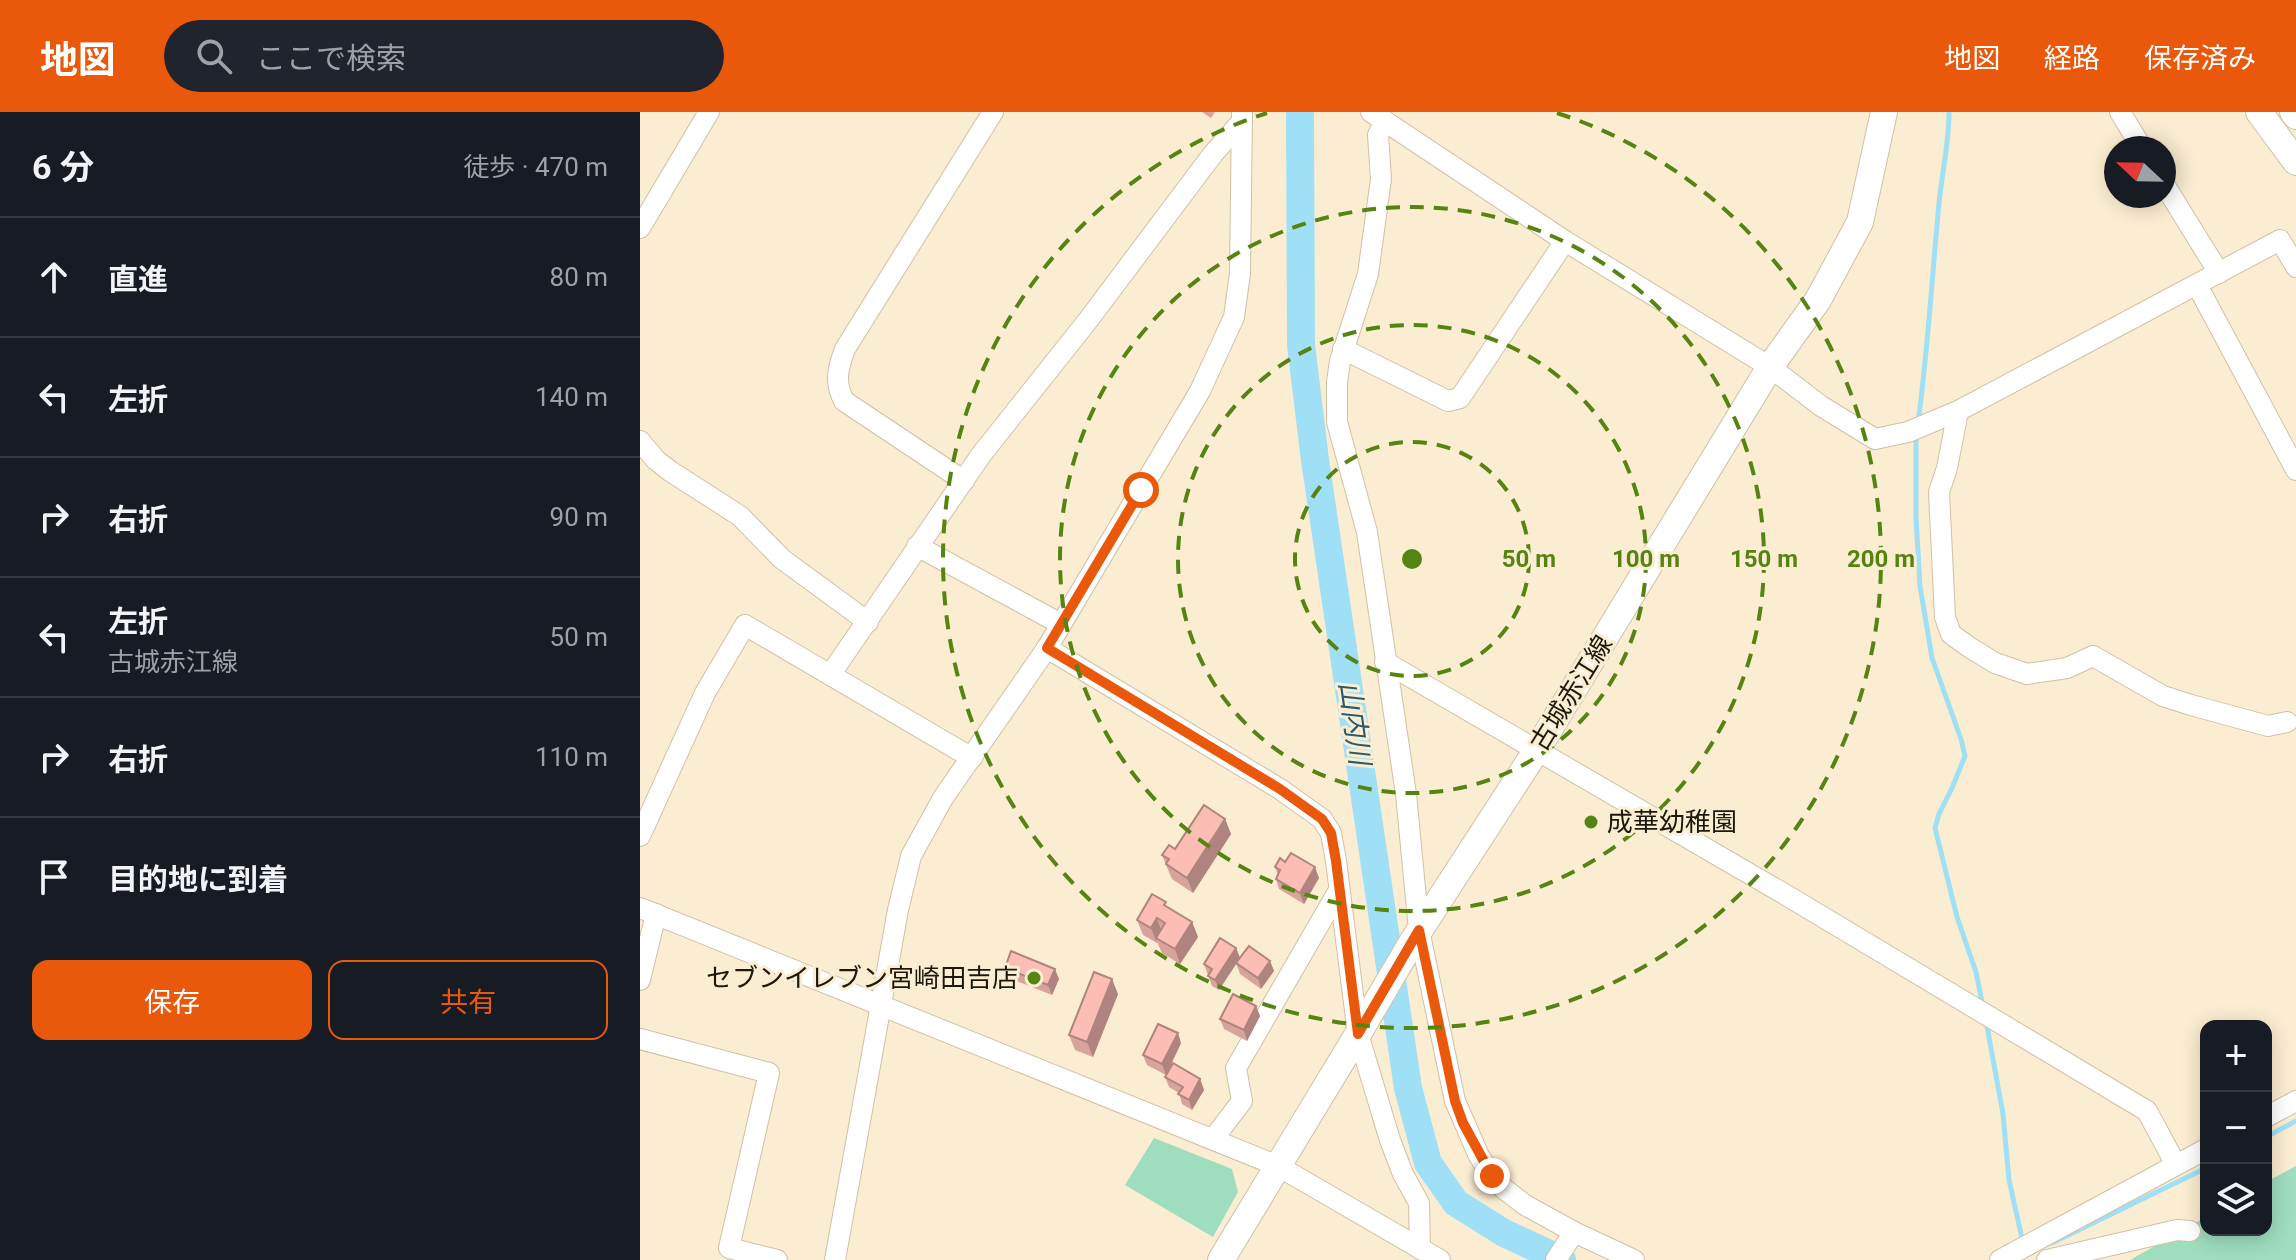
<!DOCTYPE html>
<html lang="ja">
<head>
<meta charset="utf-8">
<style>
  body { margin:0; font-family:Roboto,"Noto Sans JP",sans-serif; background:#20242c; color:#f1f3f6 }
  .controls { position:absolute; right:24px; bottom:24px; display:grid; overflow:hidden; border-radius:16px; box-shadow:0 4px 20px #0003 }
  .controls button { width:72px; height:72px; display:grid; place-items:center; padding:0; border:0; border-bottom:2px solid #363941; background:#171b24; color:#f1f3f6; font:40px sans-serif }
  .compass { position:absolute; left:1464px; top:24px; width:72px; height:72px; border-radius:50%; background:#171b24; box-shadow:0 4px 20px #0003; rotate:292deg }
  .stop { position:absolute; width:24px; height:24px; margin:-18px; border:6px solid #ea580c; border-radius:50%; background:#fff }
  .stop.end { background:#ea580c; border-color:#fff; box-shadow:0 2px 8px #0008 }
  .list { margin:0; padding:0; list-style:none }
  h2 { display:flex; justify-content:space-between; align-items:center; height:104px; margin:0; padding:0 32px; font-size:34px }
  h2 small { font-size:26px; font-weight:400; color:#9ea1a6 }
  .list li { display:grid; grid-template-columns:52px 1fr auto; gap:24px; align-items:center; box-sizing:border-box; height:120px; padding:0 32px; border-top:2px solid #363941 }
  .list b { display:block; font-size:30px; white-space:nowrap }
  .list p { margin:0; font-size:26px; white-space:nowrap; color:#9ea1a6 }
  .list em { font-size:26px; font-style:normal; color:#9ea1a6 }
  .actions { display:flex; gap:16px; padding:24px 32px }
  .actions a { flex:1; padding:18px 0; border:2px solid #ea580c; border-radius:16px; text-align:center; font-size:28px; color:#ea580c }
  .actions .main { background:#ea580c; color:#fff }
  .icon { flex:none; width:44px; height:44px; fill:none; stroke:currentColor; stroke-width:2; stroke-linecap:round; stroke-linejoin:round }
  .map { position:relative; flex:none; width:1656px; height:1148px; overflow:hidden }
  header { display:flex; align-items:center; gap:48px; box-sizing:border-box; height:112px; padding:0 40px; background:#ea580c; color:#fff }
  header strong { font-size:38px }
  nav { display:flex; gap:44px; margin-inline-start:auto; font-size:28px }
  .search { width:560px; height:72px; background:#20242c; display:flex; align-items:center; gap:20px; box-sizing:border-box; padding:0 28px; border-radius:44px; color:#9ea1a6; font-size:30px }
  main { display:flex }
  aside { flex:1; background:#171b24 }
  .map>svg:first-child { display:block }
</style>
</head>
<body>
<header>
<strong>地図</strong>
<div class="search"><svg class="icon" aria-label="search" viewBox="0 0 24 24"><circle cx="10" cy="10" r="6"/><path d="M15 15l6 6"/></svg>ここで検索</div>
<nav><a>地図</a><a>経路</a><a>保存済み</a></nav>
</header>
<main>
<aside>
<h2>6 分<small>徒歩 · 470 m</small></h2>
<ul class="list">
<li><svg class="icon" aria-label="ahead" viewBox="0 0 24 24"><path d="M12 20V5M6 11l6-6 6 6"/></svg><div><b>直進</b></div><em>80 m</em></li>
<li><svg class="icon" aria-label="left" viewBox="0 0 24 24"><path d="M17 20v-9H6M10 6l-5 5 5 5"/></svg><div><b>左折</b></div><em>140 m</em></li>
<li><svg class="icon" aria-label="right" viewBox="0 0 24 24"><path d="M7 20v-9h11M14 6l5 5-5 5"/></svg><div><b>右折</b></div><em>90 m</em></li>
<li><svg class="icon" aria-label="left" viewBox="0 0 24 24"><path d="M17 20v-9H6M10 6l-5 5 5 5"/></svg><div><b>左折</b><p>古城赤江線</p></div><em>50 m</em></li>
<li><svg class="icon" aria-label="right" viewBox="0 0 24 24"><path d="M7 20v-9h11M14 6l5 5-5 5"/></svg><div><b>右折</b></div><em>110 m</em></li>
<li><svg class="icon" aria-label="arrive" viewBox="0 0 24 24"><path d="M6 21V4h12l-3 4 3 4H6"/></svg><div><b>目的地に到着</b></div></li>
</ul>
<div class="actions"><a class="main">保存</a><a>共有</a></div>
</aside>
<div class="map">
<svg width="1656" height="1148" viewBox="0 0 1656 1148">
  <rect width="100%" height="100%" fill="#fbedd1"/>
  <g fill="#9fddbf">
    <path d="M514,1026L592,1057L598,1080L573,1125L485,1073Z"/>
    <path d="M1656,1054V1148H1490L1566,1105V1118H1626V1070Z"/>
  </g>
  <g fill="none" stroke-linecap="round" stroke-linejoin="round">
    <g stroke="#9fe0f7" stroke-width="5">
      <path d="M1278,311C1288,238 1292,164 1299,91C1302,61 1309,31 1309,0"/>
      <path d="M1276,325V406L1280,474L1292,546L1321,627L1325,644L1312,676L1299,702L1295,716L1317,805L1336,860L1343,895"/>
      <path d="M1346,909L1363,1002L1369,1068L1383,1131"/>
      <path d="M1626,1025L1656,1009"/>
      <path d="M1412,1131L1566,1056"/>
    </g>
    <path stroke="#9fe0f7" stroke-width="28" d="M660,0L661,233L675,348L768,976L788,1051L816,1091L864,1121L922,1148"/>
    <g stroke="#cfc1a6" stroke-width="22">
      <g id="minor">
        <path d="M731,0L925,129L1130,255L1181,294L1235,327L1268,320L1318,299L1640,128L1656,155"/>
        <path d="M1480,0L1502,36"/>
        <path d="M745,9L738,23L741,67L728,162L700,249L697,270V310L727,420L766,682L779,818L815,989L839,1044L852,1064L863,1076L885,1093L934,1120L994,1148"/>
        <path d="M1524,72L1579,161"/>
        <path d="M0,116L69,0"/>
        <path d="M1557,173L1656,358"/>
        <path d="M703,237L808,289L820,286L925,129"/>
        <path d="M1318,299L1307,356L1299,380L1305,505L1311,522L1329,535L1355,551L1387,562L1427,556L1453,544L1523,584L1551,593L1628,614L1647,610"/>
        <path d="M0,329L16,348L30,359L100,404L142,447L228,510"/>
        <path d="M324,369L204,289C194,270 198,256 205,237L353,0"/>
        <path d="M277,434L421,512"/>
        <path d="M407,536L640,677L682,707L691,721L696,749L718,922L750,1028L763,1062L779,1091L780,1137"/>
        <path d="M745,550L1146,783L1507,999L1536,1053"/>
        <path d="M190,563L341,343L449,207L573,42L602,9"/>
        <path d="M0,724L65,581L105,513L332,646"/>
        <path d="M0,796L638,1054L800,1148"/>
        <path d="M0,868L16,802"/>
        <path d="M0,927L129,961L89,1136L137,1148"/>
        <path d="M1626,1005L1656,989"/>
        <path d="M573,1027L602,989L596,956L699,778"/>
        <path d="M195,1148L258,798L271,744L303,686L407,536L560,279L594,205L600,161L602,0"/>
        <path d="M916,1148L934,1120"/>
        <path d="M1360,1148L1566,1037"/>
        <path d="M1407,1148L1537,1118L1550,1119"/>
      </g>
    </g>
    <g stroke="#cfc1a6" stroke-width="28">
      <g id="major">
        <path d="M1619,0L1656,50"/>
        <path d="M1653,0L1656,4"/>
        <path d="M581,1148L718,922L772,830L896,639L1130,255L1178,188L1220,110L1244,0"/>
      </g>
    </g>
    <use href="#minor" stroke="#fff" stroke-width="20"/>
    <use href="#major" stroke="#fff" stroke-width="26"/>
  </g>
  <g fill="#d8a39b">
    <path d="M562,0H575L571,6Z"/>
    <path d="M585,707L591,722L553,781L532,767L522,743L535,737Z"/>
    <path d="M635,755L679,766L664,792L639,777L636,767L638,763Z"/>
    <path d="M527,795L552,810L558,825L540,852L522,841L517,830V831L503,823L497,808Z"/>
    <path d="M596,836L600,846L579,878L572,874L564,852Z"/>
    <path d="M630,849L634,859L621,877L600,862L596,851Z"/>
    <path d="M365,856L419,867L412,883L369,866Z"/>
    <path d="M478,882L453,945L435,938L429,923Z"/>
    <path d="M616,894L620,904L607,929L584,917L580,907Z"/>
    <path d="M541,931L526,963L507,953L503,943Z"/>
    <path d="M525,965L560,967L564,978L552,998L542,992L539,981L529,975Z"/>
  </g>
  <g fill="#b0847e">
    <path d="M585,707L591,722L553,781L547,766Z"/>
    <path d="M675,755L679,766L664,792L660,781Z"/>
    <path d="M517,806L522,821L516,826L517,831L511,816Z"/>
    <path d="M552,810L558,825L540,852L535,837Z"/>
    <path d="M596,836L600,846L579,878L575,868Z"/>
    <path d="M630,849L634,859L621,877L618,866Z"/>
    <path d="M415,857L419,867L412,883L408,873Z"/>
    <path d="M472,867L478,882L453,945L447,930Z"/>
    <path d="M616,894L620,904L607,929L604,918Z"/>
    <path d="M538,921L541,931L526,963L522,952Z"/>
    <path d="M560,967L564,978L552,998L549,988Z"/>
  </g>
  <g fill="#fbbdb4" stroke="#b0847e" stroke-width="2">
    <path d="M564,693L585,707L547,766L526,752L529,747L522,743L529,733L535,737Z"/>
    <path d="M651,741L675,755L660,781L636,767L640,758L635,755L640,746L645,750Z"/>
    <path d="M512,782L526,790L524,793L552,810L535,837L516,826L525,811L517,806L511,816L497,808Z"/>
    <path d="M580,826L596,836L575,868L568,864L572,857L564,852Z"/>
    <path d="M609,834L630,849L618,866L596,851Z"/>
    <path d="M371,839L415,857L408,873L365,856Z"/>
    <path d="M454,860L472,867L447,930L429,923Z"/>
    <path d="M593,882L616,894L604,918L580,907Z"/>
    <path d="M518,912L538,921L522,952L503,943Z"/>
    <path d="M533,951L560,967L549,988L538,982L543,975L525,965Z"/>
  </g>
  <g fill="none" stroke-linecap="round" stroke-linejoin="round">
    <path stroke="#ea580c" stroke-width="10" d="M501,378L407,536L640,677L682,707L691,721L696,749L718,922L779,818L815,989L823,1011L852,1064"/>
  </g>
  <g fill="none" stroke="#568412" stroke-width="4" stroke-dasharray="14 10">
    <circle cx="772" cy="447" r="117"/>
    <circle cx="772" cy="447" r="234"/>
    <circle cx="772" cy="447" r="352"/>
    <path d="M917 1A469 469 0 1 1 627 1"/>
  </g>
  <g fill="#568412" stroke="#fbedd1" stroke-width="3">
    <circle cx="951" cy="710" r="8"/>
    <circle cx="394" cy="866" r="8"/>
  </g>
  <g text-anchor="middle" stroke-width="6" stroke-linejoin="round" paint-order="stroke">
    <g font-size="26" fill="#1d180e" stroke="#fbedd1">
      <text transform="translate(931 581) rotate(-58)" y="9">古城赤江線</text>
    </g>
    <g font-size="26" fill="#1d180e" stroke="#fbedd1" text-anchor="start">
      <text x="967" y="719">成華幼稚園</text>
      <text x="378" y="875" text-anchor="end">セブンイレブン宮崎田吉店</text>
    </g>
    <g font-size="28" font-style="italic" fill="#285b6b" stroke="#fbedd1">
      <text transform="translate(715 611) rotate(82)" y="10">山内川</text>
    </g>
  </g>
  <circle cx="772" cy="447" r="12" fill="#568412" stroke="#fbedd1" stroke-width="4"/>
  <g font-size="24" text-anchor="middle" font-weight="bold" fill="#568412" stroke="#fbedd1" stroke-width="6" stroke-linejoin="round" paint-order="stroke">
    <text x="889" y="455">50 m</text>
    <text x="1006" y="455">100 m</text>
    <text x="1124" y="455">150 m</text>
    <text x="1241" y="455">200 m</text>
  </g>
</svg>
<div class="controls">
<button>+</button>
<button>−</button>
<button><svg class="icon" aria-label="layers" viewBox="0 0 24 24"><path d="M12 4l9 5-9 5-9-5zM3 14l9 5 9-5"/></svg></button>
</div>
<svg class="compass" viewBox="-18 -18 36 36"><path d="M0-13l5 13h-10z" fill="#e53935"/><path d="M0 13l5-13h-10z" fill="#9ea1a6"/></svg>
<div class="stop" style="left:501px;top:378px"></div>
<div class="stop end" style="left:852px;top:1064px"></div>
</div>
</main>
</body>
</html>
